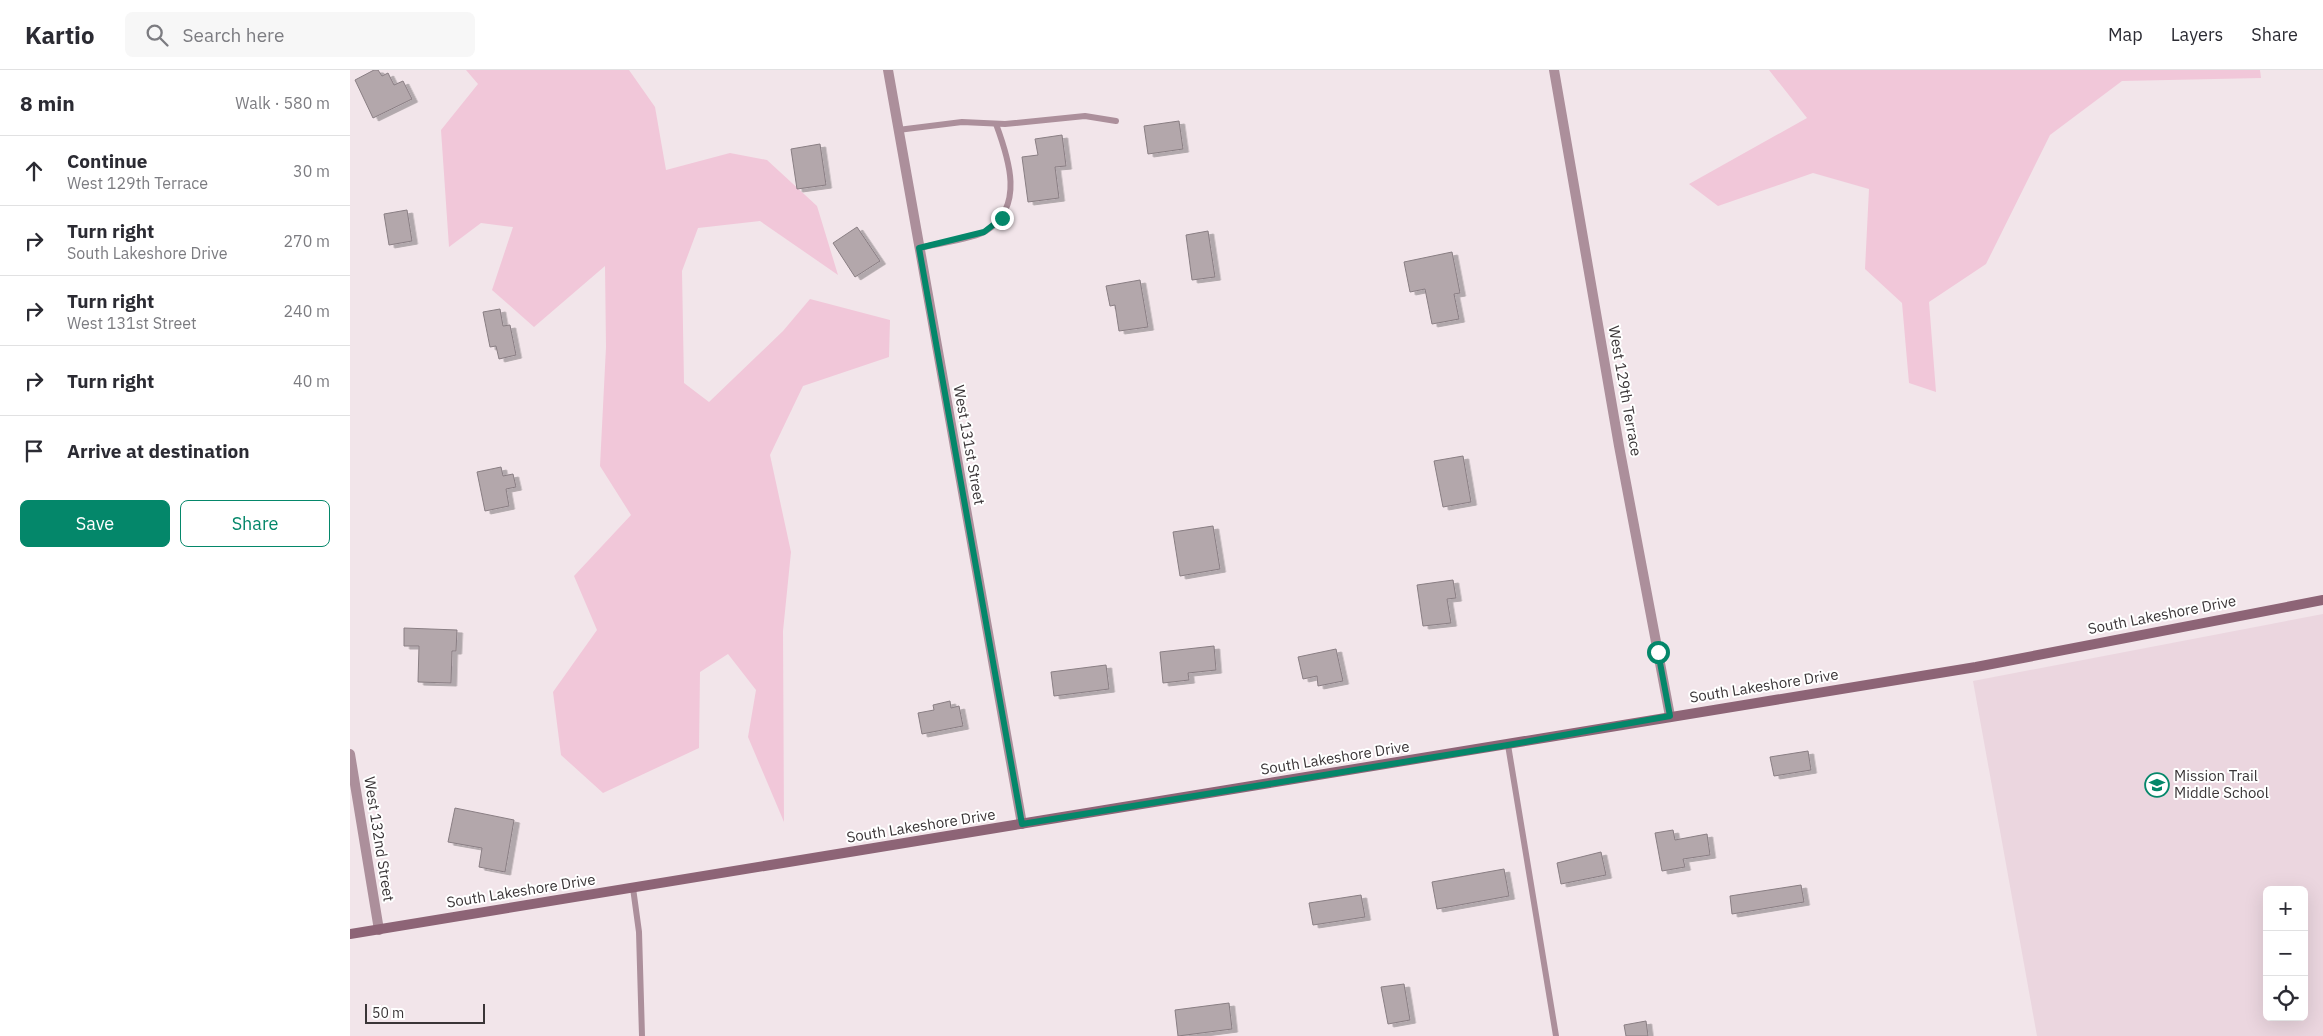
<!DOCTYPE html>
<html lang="en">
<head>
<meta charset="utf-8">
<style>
  body { margin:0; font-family:"IBM Plex Sans",sans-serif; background:#f7f7f7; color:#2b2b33 }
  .controls { position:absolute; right:15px; bottom:15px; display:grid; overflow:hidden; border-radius:8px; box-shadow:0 5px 20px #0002 }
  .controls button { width:45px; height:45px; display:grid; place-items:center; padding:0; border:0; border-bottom:1px solid #e1e1e2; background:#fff; color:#2b2b33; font:25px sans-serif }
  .scale { position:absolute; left:15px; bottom:12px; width:120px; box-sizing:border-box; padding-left:5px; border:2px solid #3a3537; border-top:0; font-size:14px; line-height:18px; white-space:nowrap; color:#3a3537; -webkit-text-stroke:4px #fff; paint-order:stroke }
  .stop { position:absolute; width:15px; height:15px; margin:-11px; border:4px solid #04876a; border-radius:50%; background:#fff }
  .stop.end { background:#04876a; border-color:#fff; box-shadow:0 1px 5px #0008 }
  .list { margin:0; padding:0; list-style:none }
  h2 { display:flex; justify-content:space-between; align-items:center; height:65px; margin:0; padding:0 20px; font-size:21px }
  h2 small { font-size:16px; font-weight:400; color:#7c7c81 }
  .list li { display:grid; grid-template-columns:32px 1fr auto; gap:15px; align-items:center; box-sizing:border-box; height:70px; padding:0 20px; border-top:1px solid #e1e1e2 }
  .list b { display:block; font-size:19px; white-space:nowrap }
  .list p { margin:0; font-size:16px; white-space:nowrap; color:#7c7c81 }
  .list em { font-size:16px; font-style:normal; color:#7c7c81 }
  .actions { display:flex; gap:10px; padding:15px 20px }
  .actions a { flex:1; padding:11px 0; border:1px solid #04876a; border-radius:8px; text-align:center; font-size:18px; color:#04876a }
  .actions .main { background:#04876a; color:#fff }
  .icon { flex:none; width:28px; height:28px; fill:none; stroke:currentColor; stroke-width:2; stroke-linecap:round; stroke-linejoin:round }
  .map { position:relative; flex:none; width:1973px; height:966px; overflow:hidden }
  header { display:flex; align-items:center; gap:30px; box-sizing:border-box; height:70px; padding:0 25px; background:#fff; border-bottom:1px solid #e1e1e2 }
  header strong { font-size:24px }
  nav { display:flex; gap:28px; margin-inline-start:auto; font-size:18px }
  .search { width:350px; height:45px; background:#f7f7f7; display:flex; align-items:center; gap:12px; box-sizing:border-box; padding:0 18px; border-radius:8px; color:#7c7c81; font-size:19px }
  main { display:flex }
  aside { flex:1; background:#fff }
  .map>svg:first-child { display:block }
</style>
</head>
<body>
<header>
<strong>Kartio</strong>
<div class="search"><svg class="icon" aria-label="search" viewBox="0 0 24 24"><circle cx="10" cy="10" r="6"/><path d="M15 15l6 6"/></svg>Search here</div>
<nav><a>Map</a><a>Layers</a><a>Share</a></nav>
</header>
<main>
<aside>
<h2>8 min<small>Walk · 580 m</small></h2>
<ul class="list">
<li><svg class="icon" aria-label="ahead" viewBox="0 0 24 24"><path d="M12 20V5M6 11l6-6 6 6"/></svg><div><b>Continue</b><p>West 129th Terrace</p></div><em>30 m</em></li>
<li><svg class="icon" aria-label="right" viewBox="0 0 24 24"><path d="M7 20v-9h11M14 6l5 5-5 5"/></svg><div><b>Turn right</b><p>South Lakeshore Drive</p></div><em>270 m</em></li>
<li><svg class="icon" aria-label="right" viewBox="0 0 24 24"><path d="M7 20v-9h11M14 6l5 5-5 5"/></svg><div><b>Turn right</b><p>West 131st Street</p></div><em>240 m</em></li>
<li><svg class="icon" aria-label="right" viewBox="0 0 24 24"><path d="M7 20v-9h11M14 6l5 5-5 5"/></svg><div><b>Turn right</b></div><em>40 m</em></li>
<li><svg class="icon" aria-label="arrive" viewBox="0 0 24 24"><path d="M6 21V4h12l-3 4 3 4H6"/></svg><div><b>Arrive at destination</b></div></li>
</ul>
<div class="actions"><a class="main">Save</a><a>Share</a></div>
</aside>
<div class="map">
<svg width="1973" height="966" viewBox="0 0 1973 966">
  <defs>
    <filter id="shadow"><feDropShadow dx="5.5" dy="3" stdDeviation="0" flood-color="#0004"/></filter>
  </defs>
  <rect width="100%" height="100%" fill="#f2e5ea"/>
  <path fill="#ebd6df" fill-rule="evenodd" d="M1973,544V966H1687L1623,611ZM1917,820H1954V947H1917Z"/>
  <g fill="#f1c7d9">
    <path d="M116,0H279L305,37L316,100L380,83L417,90L467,136L488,205L410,151L348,158L332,201L334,313L359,332L433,261L460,229L540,250L539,287L453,316L420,385L441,482L433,561L434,752L398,667L406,620L378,584L350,602L349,678L253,723L211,685L203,622L247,560L224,506L281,445L250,396L256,277L255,196L184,257L142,220L163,157L131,153L99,177L91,60L128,14Z"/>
    <path d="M1419,0H1910L1911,8L1772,11L1700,65L1636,194L1579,232L1586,322L1559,313L1552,233L1515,199L1519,119L1463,103L1368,136L1339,114L1457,48Z"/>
  </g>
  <g fill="#b3a7ab" stroke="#897e83" filter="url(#shadow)">
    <path d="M24,0H28L32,6L38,3L44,15L53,11L62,29L23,48L5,10Z"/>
    <path d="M829,51L833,79L798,84L794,56Z"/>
    <path d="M712,65L716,96L705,97L709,128L678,132L672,87L688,85L685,69Z"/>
    <path d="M470,74L476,115L447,119L441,79Z"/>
    <path d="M57,140L62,171L39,175L34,144Z"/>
    <path d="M507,157L530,191L505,207L483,173Z"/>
    <path d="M858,161L865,207L842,210L836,165Z"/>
    <path d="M1102,182L1110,223L1104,224L1109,249L1082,254L1075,219L1060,222L1054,192Z"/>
    <path d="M790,210L798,257L769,261L765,235L760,236L756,216Z"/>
    <path d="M150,239L153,256L160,255L166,285L149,289L146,276L140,277L133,242Z"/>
    <path d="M1113,386L1121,432L1093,437L1084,391Z"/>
    <path d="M151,397L153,406L163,404L166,417L156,419L159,436L135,441L127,402Z"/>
    <path d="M863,456L870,499L830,506L823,462Z"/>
    <path d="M1103,510L1106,528L1097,529L1101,553L1073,556L1067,515Z"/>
    <path d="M54,558L107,560L106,581H102L101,613L68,612L69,576H54Z"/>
    <path d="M864,576L866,600L838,603L839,610L813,613L810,582Z"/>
    <path d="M986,579L993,611L968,616L967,606L953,609L948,587Z"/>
    <path d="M756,595L759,619L704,626L701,602Z"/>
    <path d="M600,631L601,638L609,636L613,656L572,664L568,643L584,640L583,635Z"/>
    <path d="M1458,681L1461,700L1424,706L1420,687Z"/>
    <path d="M105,738L164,750L155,802L129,797L132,778L98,772Z"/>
    <path d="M1323,760L1325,770L1357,764L1360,785L1333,789L1335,797L1312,801L1305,763Z"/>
    <path d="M1251,782L1256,805L1211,814L1207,793Z"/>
    <path d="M1154,799L1159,826L1087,839L1082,812Z"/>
    <path d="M1451,815L1454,832L1382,844L1380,826Z"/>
    <path d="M1011,825L1015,847L963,855L959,833Z"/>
    <path d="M1054,914L1060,950L1038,954L1031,917Z"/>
    <path d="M879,933L882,959L828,966L825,940Z"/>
    <path d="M1296,951L1298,966H1276L1274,955Z"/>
  </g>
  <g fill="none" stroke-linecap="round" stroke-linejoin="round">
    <g stroke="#ac8f9b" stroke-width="6">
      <path d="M548,60L612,52L655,54L735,46L766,51"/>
      <path d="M569,178C584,174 624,169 636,161C675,137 659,89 646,54"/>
      <path d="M1158,675L1206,966"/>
      <path d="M283,818L289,862L292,966"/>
    </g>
    <g stroke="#ac8f9b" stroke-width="10">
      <path d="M538,0L672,754"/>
      <path d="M1204,0L1269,376L1320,646"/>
      <path d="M0,684L29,860"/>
    </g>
    <path stroke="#8d6476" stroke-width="10" d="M0,864L1626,597L1973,530"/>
  </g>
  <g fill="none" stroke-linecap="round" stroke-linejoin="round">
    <path stroke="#04876a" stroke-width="6" d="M652,148L634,162L569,178L672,754L1158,675L1320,646L1308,582"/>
  </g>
  <defs>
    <g id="school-ring" transform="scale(1.25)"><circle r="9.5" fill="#fff" stroke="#04876a" stroke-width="1.5"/><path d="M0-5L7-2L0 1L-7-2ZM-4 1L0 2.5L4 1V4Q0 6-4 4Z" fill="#04876a"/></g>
  </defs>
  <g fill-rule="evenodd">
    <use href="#school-ring" x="1807" y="715"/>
  </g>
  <g text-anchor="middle" stroke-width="4" stroke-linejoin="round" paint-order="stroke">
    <g font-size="15" fill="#3a3537" stroke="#fff">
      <text transform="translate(1275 321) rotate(80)" y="5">West 129th Terrace</text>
      <text transform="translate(619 375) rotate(80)" y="5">West 131st Street</text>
      <text transform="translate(1812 545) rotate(-11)" y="5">South Lakeshore Drive</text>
      <text transform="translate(1414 616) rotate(-9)" y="5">South Lakeshore Drive</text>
      <text transform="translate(985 688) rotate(-9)" y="5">South Lakeshore Drive</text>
      <text transform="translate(571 756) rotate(-9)" y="5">South Lakeshore Drive</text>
      <text transform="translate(29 769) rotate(81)" y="5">West 132nd Street</text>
      <text transform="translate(171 821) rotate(-9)" y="5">South Lakeshore Drive</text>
    </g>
    <g font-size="15" fill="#3a3537" stroke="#fff" text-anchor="start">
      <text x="1824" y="711">Mission Trail<tspan x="1824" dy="17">Middle School</tspan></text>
    </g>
  </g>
</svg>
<div class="controls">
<button>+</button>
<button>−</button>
<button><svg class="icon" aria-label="locate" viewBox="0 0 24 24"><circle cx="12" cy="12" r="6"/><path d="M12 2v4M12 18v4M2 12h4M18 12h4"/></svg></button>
</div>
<div class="scale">50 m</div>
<div class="stop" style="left:1308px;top:582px"></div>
<div class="stop end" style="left:652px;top:148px"></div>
</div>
</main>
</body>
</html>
